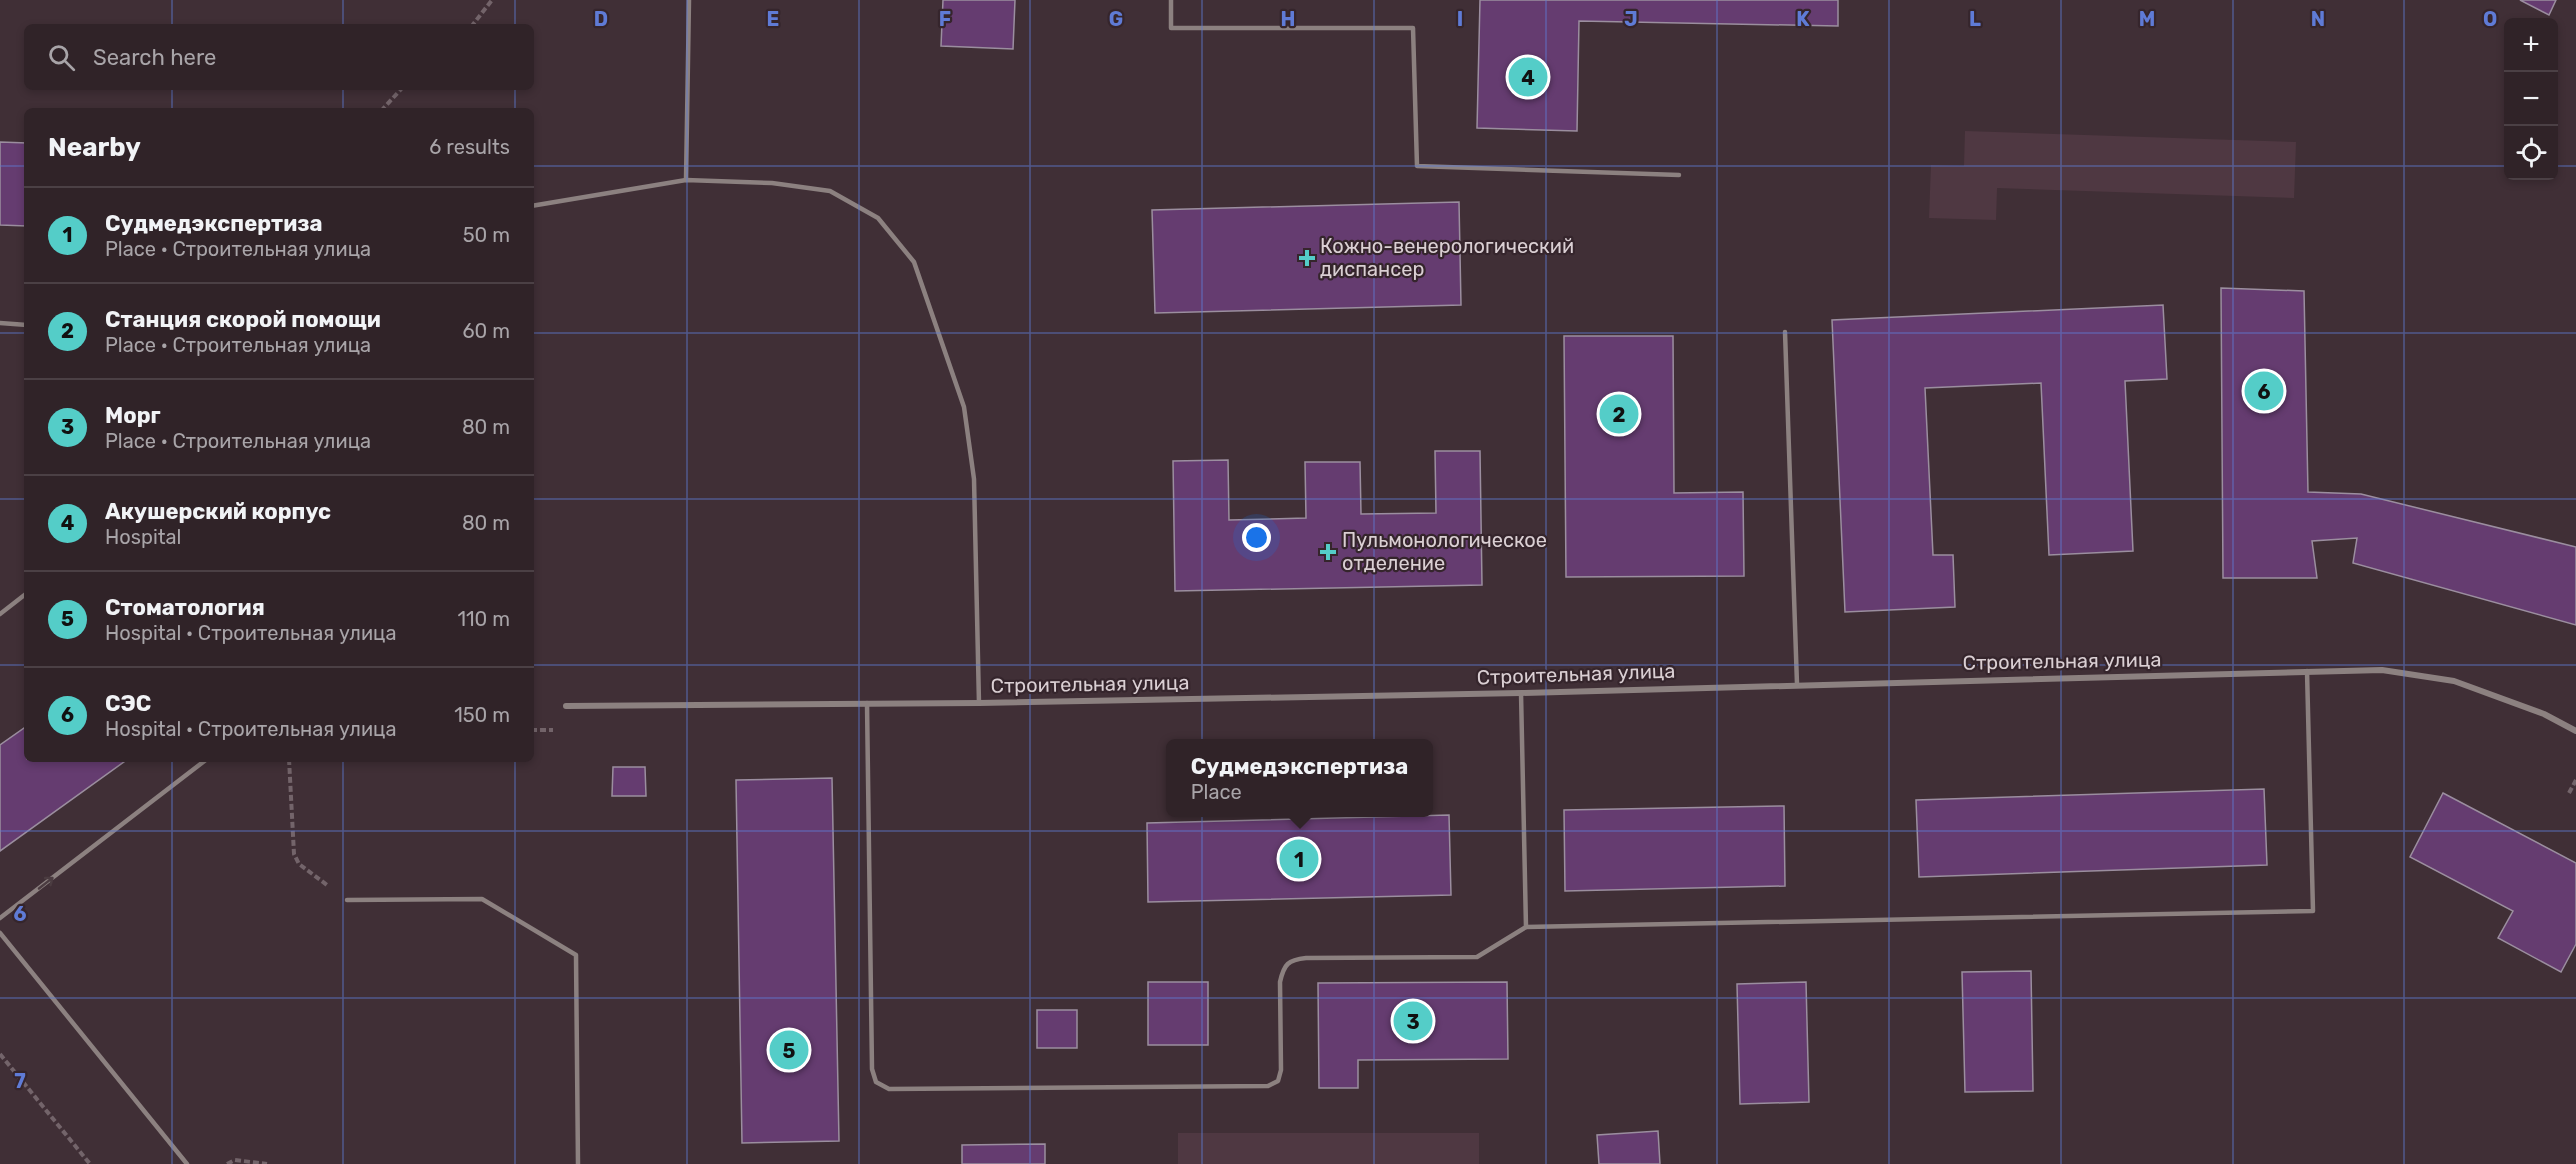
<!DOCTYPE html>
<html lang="en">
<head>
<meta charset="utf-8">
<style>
  body { margin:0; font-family:Rubik,sans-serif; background:#3c2f34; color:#f1f3f6 }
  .controls { position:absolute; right:18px; top:18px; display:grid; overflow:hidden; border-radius:9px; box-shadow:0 3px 9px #0003 }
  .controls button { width:54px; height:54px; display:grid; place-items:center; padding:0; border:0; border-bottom:2px solid #4b4045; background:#302328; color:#f1f3f6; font:30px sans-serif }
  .you { position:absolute; left:1257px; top:538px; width:21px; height:21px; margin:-15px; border:4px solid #fff; border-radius:50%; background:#1a73e8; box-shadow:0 0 0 9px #1a73e833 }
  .badge { display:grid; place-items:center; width:39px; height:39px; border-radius:50%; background:#54cdc8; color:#111; font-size:20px; font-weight:700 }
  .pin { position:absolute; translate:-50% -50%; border:3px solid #fff; box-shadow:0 2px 6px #0006 }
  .popup { position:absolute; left:1166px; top:739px; width:267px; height:78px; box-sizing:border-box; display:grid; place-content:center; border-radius:9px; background:#302328; filter:drop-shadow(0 2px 4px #0005); font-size:20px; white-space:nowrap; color:#a8a4a8 }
  .popup b { font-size:22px; color:#f1f3f6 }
  .popup::after { content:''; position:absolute; left:50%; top:100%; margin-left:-12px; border:12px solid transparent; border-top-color:#302328 }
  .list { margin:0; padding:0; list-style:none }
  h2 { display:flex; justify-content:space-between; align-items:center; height:78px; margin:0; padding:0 24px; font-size:26px }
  h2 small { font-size:20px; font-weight:400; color:#a8a4a8 }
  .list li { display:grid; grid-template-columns:39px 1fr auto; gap:18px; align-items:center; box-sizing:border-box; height:96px; padding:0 24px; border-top:2px solid #4b4045 }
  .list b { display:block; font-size:22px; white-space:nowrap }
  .list p { margin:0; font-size:20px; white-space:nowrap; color:#a8a4a8 }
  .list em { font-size:20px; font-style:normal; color:#a8a4a8 }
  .icon { flex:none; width:33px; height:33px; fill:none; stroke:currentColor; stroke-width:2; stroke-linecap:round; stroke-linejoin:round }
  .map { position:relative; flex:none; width:2576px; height:1164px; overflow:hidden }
  .search { position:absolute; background:#302328; box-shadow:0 3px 9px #0003; left:24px; top:24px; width:510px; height:66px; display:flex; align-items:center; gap:15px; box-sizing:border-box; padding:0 21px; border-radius:9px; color:#a8a4a8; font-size:22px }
  .panel { position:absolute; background:#302328; box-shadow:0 3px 9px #0003; left:24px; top:108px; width:510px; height:654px; border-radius:9px }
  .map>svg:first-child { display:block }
</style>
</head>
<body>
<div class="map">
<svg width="2576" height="1164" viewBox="0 0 2576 1164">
  <rect width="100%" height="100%" fill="#402f36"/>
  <g fill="#4f3842">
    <path d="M1965,131L2296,142L2294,198L1997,188L1996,220L1929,218L1931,165L1964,166Z"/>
    <rect x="1178" y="1133" width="301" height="31"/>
  </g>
  <g fill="#653c70" stroke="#9b8e9f" stroke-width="1.5">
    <path d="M943,0H1015L1013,49L941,46Z"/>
    <path d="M1480,0H1838V26L1579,21L1577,131L1477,128Z"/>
    <path d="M2520,0H2556L2549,15Z"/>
    <path d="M0,142L27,143V226L0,225Z"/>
    <path d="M1459,202L1461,305L1155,313L1152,210Z"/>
    <path d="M2221,288L2304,291L2308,492L2361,494L2576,547V625L2353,563L2357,538L2312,541L2317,578H2223Z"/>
    <path d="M2163,305L2167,379L2125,381L2133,551L2049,555L2041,383L1925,388L1933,555H1953L1955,607L1845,612L1832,320Z"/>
    <path d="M1564,336H1673L1674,493L1743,492L1744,576L1566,577Z"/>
    <path d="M1435,451H1480L1482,585L1175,591L1173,461L1228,460L1229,520L1306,518L1305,462H1360L1361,514L1436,513Z"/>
    <path d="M27,726V759H128L0,851V745Z"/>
    <path d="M613,767H645L646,796H612Z"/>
    <path d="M832,778L839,1141L742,1143L736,780Z"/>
    <path d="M2264,789L2267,865L1919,877L1916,800Z"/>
    <path d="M2443,793L2576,863V944L2561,972L2498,938L2513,911L2410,857Z"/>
    <path d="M1784,806L1785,886L1565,891L1564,810Z"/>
    <path d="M1449,815L1451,895L1148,902L1147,823Z"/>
    <path d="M2031,971L2033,1091L1965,1092L1962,972Z"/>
    <rect x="1148" y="982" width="60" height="63"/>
    <path d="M1507,982L1508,1059L1358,1060V1088H1319L1318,983Z"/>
    <path d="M1806,982L1809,1102L1740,1104L1737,984Z"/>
    <rect x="1037" y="1010" width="40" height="38"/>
    <path d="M1658,1131L1660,1164H1599L1597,1135Z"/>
    <path d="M1045,1144V1164H962V1145Z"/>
  </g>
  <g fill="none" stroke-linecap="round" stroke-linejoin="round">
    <g stroke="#73646a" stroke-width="4" stroke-dasharray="6 3" stroke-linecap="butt">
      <path d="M471,27L492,0"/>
      <path d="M381,111L403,87"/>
      <path d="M531,730H553"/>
      <path d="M289,759L294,854L299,864L327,885"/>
      <path d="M2569,793L2576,780"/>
      <path d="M0,1054L90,1164"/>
      <path d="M227,1164L235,1160L267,1164"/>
    </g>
    <g stroke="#8c8180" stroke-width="4.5">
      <path d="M1171,0V28H1413L1417,166L1679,175"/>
      <path d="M686,180L689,0"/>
      <path d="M531,206L686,180L772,183L830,191L878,218L914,262L964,407L974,479L979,703"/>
      <path d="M0,323L27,325"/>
      <path d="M1785,332L1797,684"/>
      <path d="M0,614L27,593"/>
      <path d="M867,703L872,1069L876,1082L889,1089L1268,1086L1278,1081L1281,1070L1280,982C1284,964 1288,960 1306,958L1477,957L1526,927L1521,693"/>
      <path d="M347,900L482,899L576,955L578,1164"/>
      <path d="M0,918L207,759"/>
      <path d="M1526,927L2313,911L2307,671"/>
      <path d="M0,933L187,1164"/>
    </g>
    <path stroke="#8c8180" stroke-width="6" d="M566,706L979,703L1521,693L2382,670L2454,681L2544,714L2576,731"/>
  </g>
  <defs><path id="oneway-shaft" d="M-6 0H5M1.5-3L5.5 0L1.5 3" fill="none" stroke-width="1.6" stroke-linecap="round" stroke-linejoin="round" transform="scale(1.5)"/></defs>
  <use stroke="#4b3c41" href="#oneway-shaft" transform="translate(46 883) rotate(-38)"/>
  <path fill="none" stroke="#5f7bd6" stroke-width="1.5" stroke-opacity="0.55" d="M172,0V27M343,0V27M515,0V27M687,0V1164M859,0V1164M1030,0V1164M1202,0V1164M1374,0V1164M1546,0V1164M1717,0V1164M1889,0V1164M2061,0V1164M2233,0V1164M2404,0V1164M172,87V111M343,87V111M515,87V111M0,166H27M531,166H2508M2554,166H2576M0,333H27M531,333H2576M0,499H27M531,499H2576M0,665H27M531,665H2576M172,759V1164M343,759V1164M515,759V1164M0,831H2576M0,998H2576"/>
  <g fill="#54cdc8" stroke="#35252c" stroke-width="2">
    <path d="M1304 249h6v6h6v6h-6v6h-6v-6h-6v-6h6z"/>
    <path d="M1325 543h6v6h6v6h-6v6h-6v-6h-6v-6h6z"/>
  </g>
  <g text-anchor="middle" stroke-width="4.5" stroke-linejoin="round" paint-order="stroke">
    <g font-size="20" fill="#dacfd3" stroke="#35252c" text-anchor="start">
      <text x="1320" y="253">Кожно-венерологический<tspan x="1320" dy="23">диспансер</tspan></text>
      <text x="1342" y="547">Пульмонологическое<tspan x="1342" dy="23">отделение</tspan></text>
    </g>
    <g font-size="20" fill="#dacfd3" stroke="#35252c">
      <text transform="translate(2062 661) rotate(-1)" y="7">Строительная улица</text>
      <text transform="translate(1576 674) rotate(-2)" y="7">Строительная улица</text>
      <text transform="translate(1090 684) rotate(-1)" y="7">Строительная улица</text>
    </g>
  </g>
  <g font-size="20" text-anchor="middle" font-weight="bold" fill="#5f7bd6" stroke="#35252c" stroke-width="4.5" stroke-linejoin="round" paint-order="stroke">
    <text x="601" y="26">D</text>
    <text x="773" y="26">E</text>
    <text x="945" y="26">F</text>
    <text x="1116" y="26">G</text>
    <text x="1288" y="26">H</text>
    <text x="1460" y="26">I</text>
    <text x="1631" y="26">J</text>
    <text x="1803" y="26">K</text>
    <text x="1975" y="26">L</text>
    <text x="2147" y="26">M</text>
    <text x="2318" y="26">N</text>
    <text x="2490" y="26">O</text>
    <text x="20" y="921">6</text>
    <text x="20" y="1088">7</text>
  </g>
</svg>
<div class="controls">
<button>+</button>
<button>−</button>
<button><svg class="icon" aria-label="locate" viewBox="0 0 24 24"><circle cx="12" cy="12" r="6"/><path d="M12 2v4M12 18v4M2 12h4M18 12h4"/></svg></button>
</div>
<div class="you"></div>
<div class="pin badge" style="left:1299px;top:859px">1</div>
<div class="popup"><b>Судмедэкспертиза</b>Place</div>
<div class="pin badge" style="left:1619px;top:414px">2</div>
<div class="pin badge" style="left:1413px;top:1021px">3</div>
<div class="pin badge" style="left:1528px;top:77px">4</div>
<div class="pin badge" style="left:789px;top:1050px">5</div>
<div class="pin badge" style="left:2264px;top:391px">6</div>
<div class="search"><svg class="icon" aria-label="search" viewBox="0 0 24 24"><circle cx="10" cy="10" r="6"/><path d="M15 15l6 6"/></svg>Search here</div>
<section class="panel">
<h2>Nearby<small>6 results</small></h2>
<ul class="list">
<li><span class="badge">1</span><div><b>Судмедэкспертиза</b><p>Place · Строительная улица</p></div><em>50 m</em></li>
<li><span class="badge">2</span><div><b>Станция скорой помощи</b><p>Place · Строительная улица</p></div><em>60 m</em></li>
<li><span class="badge">3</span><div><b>Морг</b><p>Place · Строительная улица</p></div><em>80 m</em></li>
<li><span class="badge">4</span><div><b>Акушерский корпус</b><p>Hospital</p></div><em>80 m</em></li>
<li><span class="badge">5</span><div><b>Стоматология</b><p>Hospital · Строительная улица</p></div><em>110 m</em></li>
<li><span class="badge">6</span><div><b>СЭС</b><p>Hospital · Строительная улица</p></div><em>150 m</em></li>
</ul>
</section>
</div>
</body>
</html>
